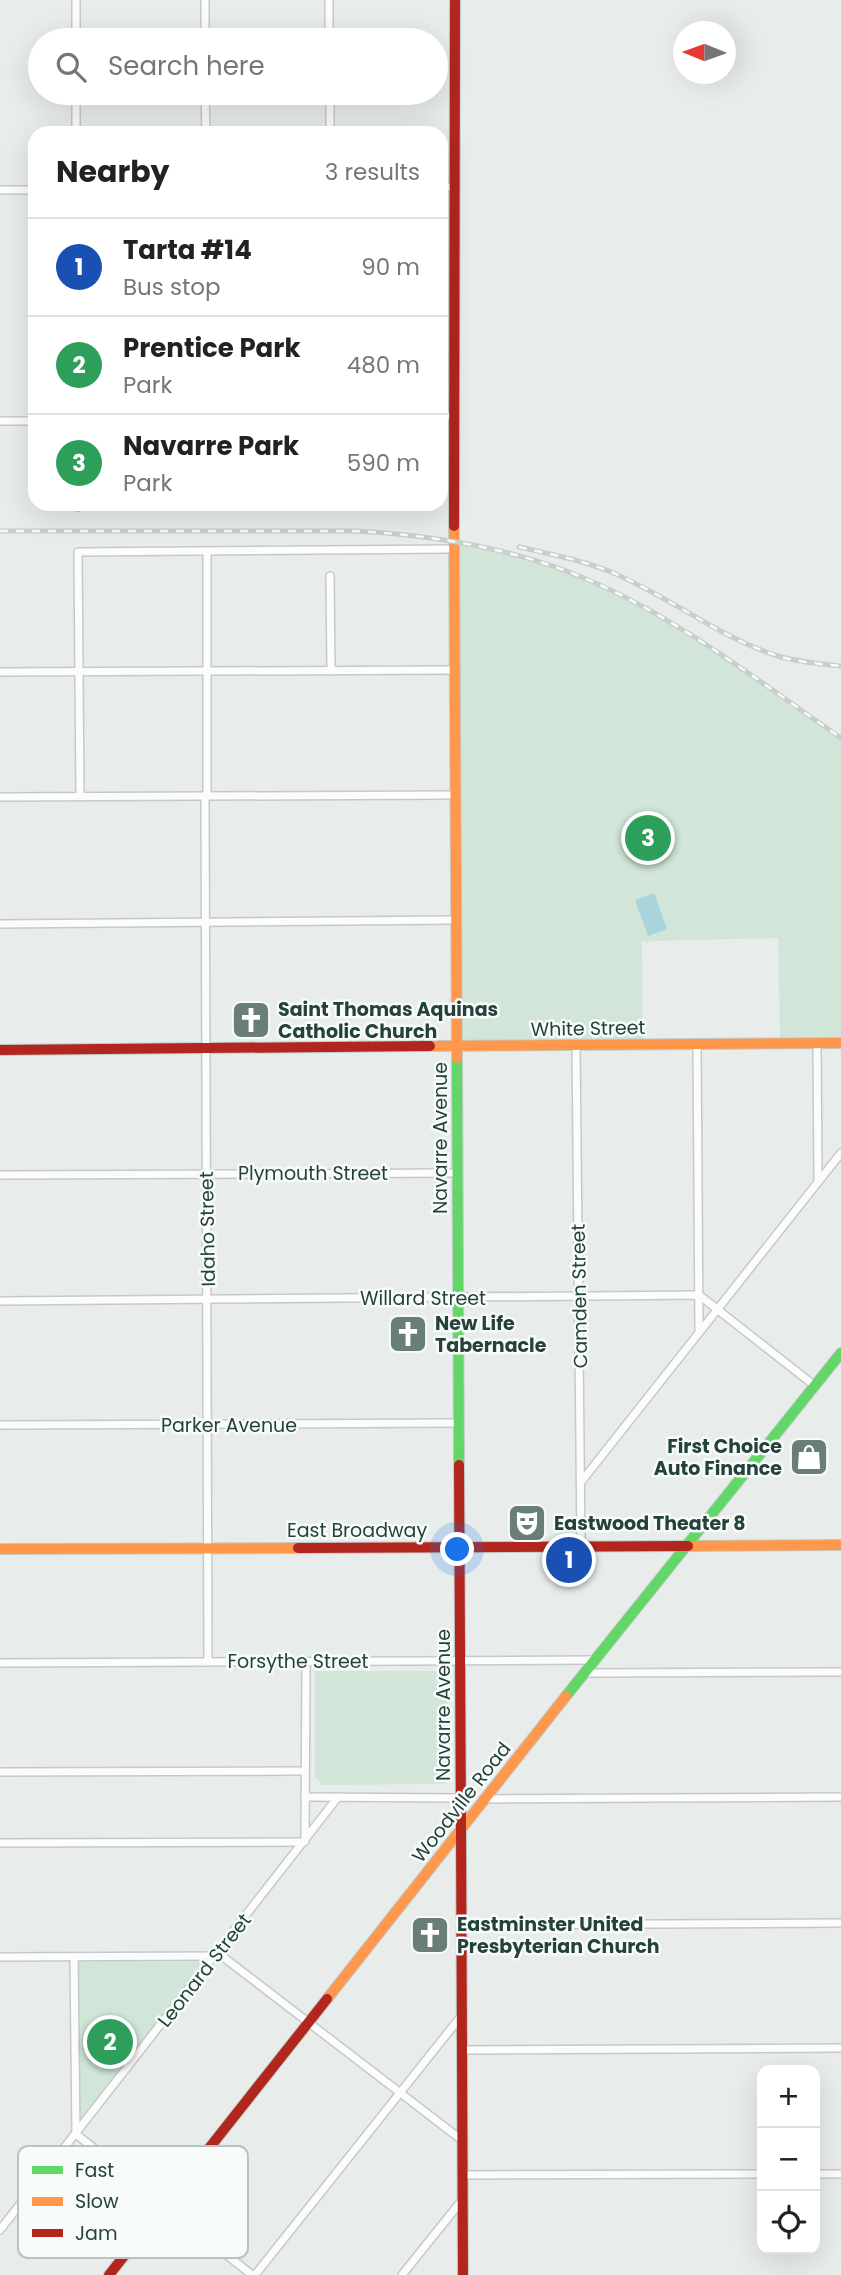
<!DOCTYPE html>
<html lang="en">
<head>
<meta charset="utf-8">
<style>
  body { margin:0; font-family:Poppins,sans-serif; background:#f2f2f2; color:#222 }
  .controls { position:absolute; right:21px; bottom:21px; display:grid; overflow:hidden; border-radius:14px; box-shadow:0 7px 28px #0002 }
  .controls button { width:63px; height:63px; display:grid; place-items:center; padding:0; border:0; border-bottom:2px solid #e0e0e0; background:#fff; color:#222; font:35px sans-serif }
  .compass { position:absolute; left:673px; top:21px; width:63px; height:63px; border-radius:50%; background:#fff; box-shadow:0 7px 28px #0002; rotate:271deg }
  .you { position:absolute; left:458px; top:1550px; width:24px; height:24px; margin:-18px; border:5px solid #fff; border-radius:50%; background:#1a73e8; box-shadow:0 0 0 10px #1a73e833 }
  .badge { display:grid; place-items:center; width:46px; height:46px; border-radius:50%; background:#697e78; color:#fff; font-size:23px; font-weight:700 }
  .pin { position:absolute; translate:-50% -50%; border:4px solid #fff; box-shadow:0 2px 7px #0006 }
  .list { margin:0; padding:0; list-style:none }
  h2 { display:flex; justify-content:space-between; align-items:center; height:91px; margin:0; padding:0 28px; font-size:30px }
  h2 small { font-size:23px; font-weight:400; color:#767676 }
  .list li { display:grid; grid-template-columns:46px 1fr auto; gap:21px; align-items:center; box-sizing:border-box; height:98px; padding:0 28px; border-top:2px solid #e0e0e0 }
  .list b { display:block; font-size:26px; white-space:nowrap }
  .list p { margin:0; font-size:23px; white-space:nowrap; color:#767676 }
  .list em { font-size:23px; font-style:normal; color:#767676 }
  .icon { flex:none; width:38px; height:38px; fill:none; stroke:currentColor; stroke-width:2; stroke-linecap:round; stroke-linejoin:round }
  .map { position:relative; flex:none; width:841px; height:2275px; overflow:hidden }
  .search { position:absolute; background:#fff; box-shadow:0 7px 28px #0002; left:28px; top:28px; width:420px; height:77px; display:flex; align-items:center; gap:18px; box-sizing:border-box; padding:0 24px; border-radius:38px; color:#767676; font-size:26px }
  .panel { position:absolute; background:#fff; box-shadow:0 7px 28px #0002; left:28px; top:126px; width:420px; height:385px; border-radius:21px }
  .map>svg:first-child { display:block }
</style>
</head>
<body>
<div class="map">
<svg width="841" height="2275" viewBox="0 0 841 2275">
  <rect width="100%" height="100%" fill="#e8edeb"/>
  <g fill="#d1e6d8">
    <path d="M454,543C497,552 542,560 583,578C614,591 643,608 672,626C730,661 785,700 841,738V1043H780L778,938L652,941L646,943L642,941L643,1045L457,1047Z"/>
    <path d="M315,1671H447L448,1781L444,1784L322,1785L315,1777Z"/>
    <path d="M204,1961L79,2123L78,1962Z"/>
  </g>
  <path fill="#a9d4db" d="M654,893L667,929L648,936L635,900Z"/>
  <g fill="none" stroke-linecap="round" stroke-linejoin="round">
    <g stroke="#c5cac8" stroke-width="10">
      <g id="street">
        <path d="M76,0V40"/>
        <path d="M205,0V40"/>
        <path d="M329,0V40"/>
        <path d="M76,93V133"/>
        <path d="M205,93L206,133"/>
        <path d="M330,93V133"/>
        <path d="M441,187H454"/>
        <path d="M0,190H35"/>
        <path d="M441,416H454"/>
        <path d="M0,421H35"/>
        <path d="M77,504L78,507"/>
        <path d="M207,551V796"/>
        <path d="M330,576L331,671"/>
        <path d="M0,672L455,670"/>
        <path d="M80,796L78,552L454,549"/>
        <path d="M205,796L208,1662"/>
        <path d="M0,797L455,795"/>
        <path d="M0,924L456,920"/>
        <path d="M817,1043L818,1181"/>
        <path d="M697,1044L699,1331"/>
        <path d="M576,1045L581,1546"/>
        <path d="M0,1175L457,1173"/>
        <path d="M0,1301L699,1295L815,1386"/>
        <path d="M0,1425L459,1423"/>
        <path d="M581,1482L841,1153"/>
        <path d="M0,1663L595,1660"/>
        <path d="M585,1673L841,1672"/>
        <path d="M0,1772L305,1771"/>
        <path d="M305,1797L461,1798"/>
        <path d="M485,1799L841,1797"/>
        <path d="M305,1841L306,1661"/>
        <path d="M0,1843L304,1842"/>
        <path d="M462,1925L841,1923"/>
        <path d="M218,1953L463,2141"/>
        <path d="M0,1957L216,1956"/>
        <path d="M74,1957L76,2134L252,2275"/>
        <path d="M462,2050L841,2048"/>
        <path d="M815,2174H841"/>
        <path d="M463,2175L762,2174"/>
        <path d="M0,2230L338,1797"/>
        <path d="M255,2275L462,2015"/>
        <path d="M402,2275L463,2199"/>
      </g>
    </g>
    <g stroke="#c3cbc8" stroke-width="12">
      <g id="fast">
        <path d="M457,1058L459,1465"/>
        <path d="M566,1696L841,1353"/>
      </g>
    </g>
    <g stroke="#c3cbc8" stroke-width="12">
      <g id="slow">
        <path d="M454,526L457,1058"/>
        <path d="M430,1046L841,1043"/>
        <path d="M688,1546L841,1545"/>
        <path d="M0,1549L298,1548"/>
        <path d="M327,1999L566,1696"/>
      </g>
    </g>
    <g stroke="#c3cbc8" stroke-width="12">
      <g id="jam">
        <path d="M454,526L455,0"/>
        <path d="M0,1050L430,1046"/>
        <path d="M459,1465L461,1830"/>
        <path d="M298,1548L688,1546"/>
        <path d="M461,1830L463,2275"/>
        <path d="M109,2275L327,1999"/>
      </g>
    </g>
    <use href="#street" stroke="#fcfcfc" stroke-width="7"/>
    <use href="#fast" stroke="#63d668" stroke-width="10"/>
    <use href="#slow" stroke="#ff974d" stroke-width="10"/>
    <use href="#jam" stroke="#b3261e" stroke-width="10"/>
    <g stroke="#c9cdcc" stroke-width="5">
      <g id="rail">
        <path d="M0,531H355C432,535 512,548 584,578C675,616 760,682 841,738"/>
        <path d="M519,547C550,554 582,560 611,572C669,596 718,637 778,656C798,662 820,664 841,666"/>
      </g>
    </g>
    <use href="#rail" stroke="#f7fbf9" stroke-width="2.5" stroke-dasharray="8" stroke-linecap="butt"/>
  </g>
  <defs>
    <g id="church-square" transform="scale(2.0125)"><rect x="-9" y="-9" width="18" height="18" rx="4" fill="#697e78" stroke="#f7fbf9"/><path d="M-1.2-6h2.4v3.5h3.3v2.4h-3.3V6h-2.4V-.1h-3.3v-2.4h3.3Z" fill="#fff"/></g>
    <g id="shop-square" transform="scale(2.0125)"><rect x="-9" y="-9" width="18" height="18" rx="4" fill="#697e78" stroke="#f7fbf9"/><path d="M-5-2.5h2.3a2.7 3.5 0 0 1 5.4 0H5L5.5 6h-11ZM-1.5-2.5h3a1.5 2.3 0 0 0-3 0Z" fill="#fff"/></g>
    <g id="theatre-square" transform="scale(2.0125)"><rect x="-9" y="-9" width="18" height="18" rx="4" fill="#697e78" stroke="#f7fbf9"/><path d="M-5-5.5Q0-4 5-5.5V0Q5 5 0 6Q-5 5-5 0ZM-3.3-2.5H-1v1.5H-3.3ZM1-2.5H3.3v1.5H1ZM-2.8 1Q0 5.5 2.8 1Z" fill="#fff"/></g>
  </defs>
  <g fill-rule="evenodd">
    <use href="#church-square" x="251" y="1020"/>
    <use href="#church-square" x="408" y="1334"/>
    <use href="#shop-square" x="809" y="1457"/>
    <use href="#theatre-square" x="527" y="1523"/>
    <use href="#church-square" x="430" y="1935"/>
  </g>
  <g text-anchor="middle" stroke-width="5" stroke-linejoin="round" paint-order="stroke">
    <g font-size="19" font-weight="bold" fill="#24423a" stroke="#f7fbf9" text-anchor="start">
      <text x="278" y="1016">Saint Thomas Aquinas<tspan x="278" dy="22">Catholic Church</tspan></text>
      <text x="435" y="1330">New Life<tspan x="435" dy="22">Tabernacle</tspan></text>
      <text x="782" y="1453" text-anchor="end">First Choice<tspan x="782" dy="22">Auto Finance</tspan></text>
      <text x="554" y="1530">Eastwood Theater 8</text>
      <text x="457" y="1931">Eastminster United<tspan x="457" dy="22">Presbyterian Church</tspan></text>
    </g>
    <g font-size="19" fill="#24423a" stroke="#f7fbf9">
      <text transform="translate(588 1028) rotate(-1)" y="7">White Street</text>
      <text transform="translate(440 1138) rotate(-90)" y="7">Navarre Avenue</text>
      <text x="313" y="1180">Plymouth Street</text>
      <text transform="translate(207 1229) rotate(-91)" y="7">Idaho Street</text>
      <text transform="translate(579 1296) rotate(-91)" y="7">Camden Street</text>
      <text x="423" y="1305">Willard Street</text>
      <text x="229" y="1432">Parker Avenue</text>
      <text x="357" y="1537">East Broadway</text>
      <text x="298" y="1668">Forsythe Street</text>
      <text transform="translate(443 1705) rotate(-90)" y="7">Navarre Avenue</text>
      <text transform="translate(461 1802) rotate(-52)" y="7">Woodville Road</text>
      <text transform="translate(204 1970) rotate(-52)" y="7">Leonard Street</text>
    </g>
  </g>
  <rect x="18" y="2146" width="230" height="112" rx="10" fill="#f7fbf9" stroke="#b8c4c0" stroke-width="2"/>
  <rect x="32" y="2166" width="31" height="8" fill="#63d668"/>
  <rect x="32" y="2197" width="31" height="9" fill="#ff974d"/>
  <rect x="32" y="2229" width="31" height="8" fill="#b3261e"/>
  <g font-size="19" fill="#24423a">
    <text x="75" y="2177">Fast</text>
    <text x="75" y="2208">Slow</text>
    <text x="75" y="2240">Jam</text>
  </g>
</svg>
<div class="controls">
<button>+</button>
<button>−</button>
<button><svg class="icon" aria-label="locate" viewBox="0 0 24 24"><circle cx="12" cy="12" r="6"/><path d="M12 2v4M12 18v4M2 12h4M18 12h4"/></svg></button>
</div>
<svg class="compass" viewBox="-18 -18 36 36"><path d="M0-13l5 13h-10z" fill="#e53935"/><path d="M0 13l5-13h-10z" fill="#767676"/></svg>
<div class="you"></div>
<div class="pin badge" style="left:569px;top:1560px;background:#1a4fb4">1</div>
<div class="pin badge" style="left:110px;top:2042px;background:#2e9e5b">2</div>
<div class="pin badge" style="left:648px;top:838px;background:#2e9e5b">3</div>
<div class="search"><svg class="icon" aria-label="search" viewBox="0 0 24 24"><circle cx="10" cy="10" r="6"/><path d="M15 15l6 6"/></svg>Search here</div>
<section class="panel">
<h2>Nearby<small>3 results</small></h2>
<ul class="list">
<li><span class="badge" style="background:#1a4fb4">1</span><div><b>Tarta #14</b><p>Bus stop</p></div><em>90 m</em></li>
<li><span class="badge" style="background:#2e9e5b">2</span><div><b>Prentice Park</b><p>Park</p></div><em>480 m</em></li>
<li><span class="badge" style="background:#2e9e5b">3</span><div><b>Navarre Park</b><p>Park</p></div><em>590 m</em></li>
</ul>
</section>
</div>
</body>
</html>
